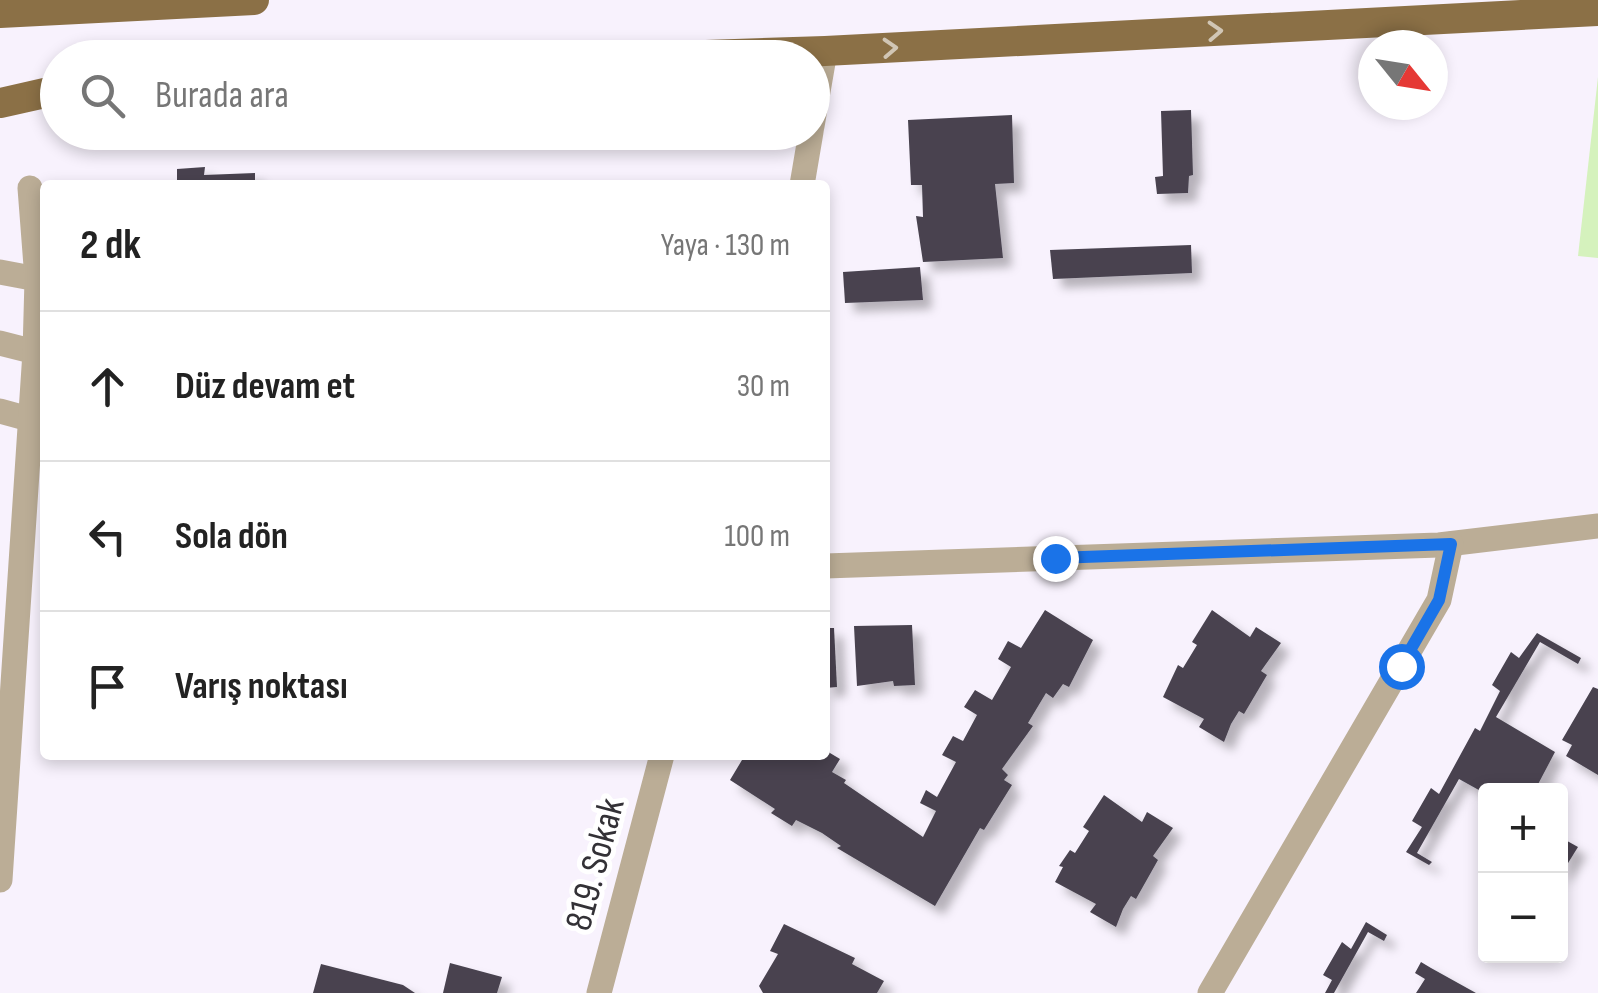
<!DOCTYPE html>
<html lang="tr">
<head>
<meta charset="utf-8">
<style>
  body { margin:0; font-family:"Sofia Sans Condensed",sans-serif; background:#f6f6f6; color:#222 }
  .controls { position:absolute; right:30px; bottom:30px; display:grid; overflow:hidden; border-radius:10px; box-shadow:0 5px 15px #0003 }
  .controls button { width:90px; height:90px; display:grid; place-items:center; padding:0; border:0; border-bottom:2px solid #e0e0e0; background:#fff; color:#222; font:50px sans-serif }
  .compass { position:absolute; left:1358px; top:30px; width:90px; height:90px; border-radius:50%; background:#fff; box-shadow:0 5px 15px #0003; rotate:120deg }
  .stop { position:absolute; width:30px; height:30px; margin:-22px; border:8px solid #1a73e8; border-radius:50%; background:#fff }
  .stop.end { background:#1a73e8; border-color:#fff; box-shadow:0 2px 10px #0008 }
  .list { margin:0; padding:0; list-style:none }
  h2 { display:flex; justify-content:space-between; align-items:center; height:130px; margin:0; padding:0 40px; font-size:42px }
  h2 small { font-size:32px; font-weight:400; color:#767676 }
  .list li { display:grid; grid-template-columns:65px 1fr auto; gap:30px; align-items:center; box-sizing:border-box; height:150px; padding:0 40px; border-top:2px solid #e0e0e0 }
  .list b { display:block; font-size:38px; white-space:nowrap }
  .list em { font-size:32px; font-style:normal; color:#767676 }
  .icon { flex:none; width:55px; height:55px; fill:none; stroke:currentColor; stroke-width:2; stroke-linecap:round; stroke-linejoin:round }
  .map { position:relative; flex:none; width:1598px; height:993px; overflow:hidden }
  .search { position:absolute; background:#fff; box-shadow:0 5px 15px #0003; left:40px; top:40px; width:790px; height:110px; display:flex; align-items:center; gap:25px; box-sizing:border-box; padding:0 35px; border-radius:55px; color:#767676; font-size:38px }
  .panel { position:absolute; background:#fff; box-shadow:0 5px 15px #0003; left:40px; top:180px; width:790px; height:580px; border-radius:10px }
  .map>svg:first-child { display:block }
</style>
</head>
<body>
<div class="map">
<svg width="1598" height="993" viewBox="0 0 1598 993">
  <defs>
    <filter id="shadow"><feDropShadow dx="9" dy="9" stdDeviation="5" flood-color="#0004"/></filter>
  </defs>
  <rect width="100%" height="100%" fill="#f8f2fd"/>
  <path fill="#d5f2bd" d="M1598,77V258L1578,256Z"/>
  <g fill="#48434f" filter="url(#shadow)">
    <path d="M1191,110L1193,175L1189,176L1188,193L1157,194L1155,177L1163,176L1161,111Z"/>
    <path d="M1012,115L1014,183L995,184L1003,258L923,262L916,216L923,217L922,185H911L908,120Z"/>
    <path d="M205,167L204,175L255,173V185H177V169Z"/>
    <path d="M1191,245L1192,273L1053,279L1050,250Z"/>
    <path d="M920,267L923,300L845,303L843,272Z"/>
    <path d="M1045,610L1093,640L1069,687L1063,684L1053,698L1046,693L1028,723L1033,726L1002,769L1008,775L1004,780L1012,785L984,830L980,828L935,906L837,848L841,846L822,833L796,820L792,826L771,813L775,809L730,780L745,755H825V750L840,759L832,772L846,780L844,783L923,837L936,811L920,803L926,790L937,797L956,762L942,755L953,736L963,741L977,715L964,707L975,690L992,700L1011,667L998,659L1008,641L1021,648Z"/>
    <path d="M1212,610L1250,637L1256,627L1281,643L1261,671L1267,675L1244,714L1239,711L1231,724L1224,742L1199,727L1204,719L1163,697L1178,665L1183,668L1197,645L1192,642Z"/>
    <path d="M912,625L915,685L894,686L893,681L857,686L854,626Z"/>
    <path d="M825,628H834L837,687L825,688Z"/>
    <path d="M1537,633L1581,658L1578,664L1540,642L1496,717L1555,752L1535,790H1486V794L1459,779L1417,853L1432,862L1429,865L1406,852L1422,827L1412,821L1431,788L1439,794L1475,728L1480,731L1500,691L1492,685L1511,652L1519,658Z"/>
    <path d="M1593,687L1598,689V775L1566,756L1572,745L1562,740Z"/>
    <path d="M1104,795L1142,822L1147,812L1173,828L1153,856L1158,860L1136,899L1131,896L1123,909L1116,927L1090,912L1096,904L1055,882L1063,867L1059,866L1070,850L1075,853L1089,831L1083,827Z"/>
    <path d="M1560,837L1578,847L1560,876Z"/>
    <path d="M1366,922L1387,935L1384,941L1368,932L1334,993H1325L1332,980L1323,975L1342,942L1351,949Z"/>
    <path d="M784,924L855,958L852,964L884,981L877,993H763L759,986L778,954L770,951Z"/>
    <path d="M1421,962L1431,968L1476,993H1416L1425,979L1415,973Z"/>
    <path d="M450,963L502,977L497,993H443Z"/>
    <path d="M321,964L403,985L415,993H313Z"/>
  </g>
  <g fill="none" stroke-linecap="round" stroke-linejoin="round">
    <g stroke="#bbad96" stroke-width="25">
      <path d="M812,126L825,51"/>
      <path d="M802,185L811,132"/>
      <path d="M0,272L37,279"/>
      <path d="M0,343L35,352"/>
      <path d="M0,411L29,419"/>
      <path d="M825,566L1439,545L1598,526"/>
      <path d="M0,880L35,352L37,279L30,188"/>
      <path d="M599,993L662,755"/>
      <path d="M1210,993L1439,600L1451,544"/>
    </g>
    <g stroke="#8b7046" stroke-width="30">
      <path d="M0,13L254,0"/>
      <path d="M618,58L825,51L1598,11"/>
      <path d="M0,103L58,90"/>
    </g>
  </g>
  <defs><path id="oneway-chevron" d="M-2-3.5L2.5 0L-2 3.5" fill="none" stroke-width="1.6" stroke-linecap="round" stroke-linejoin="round" transform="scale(2.5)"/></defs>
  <g stroke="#d1c6b5">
    <use href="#oneway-chevron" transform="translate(1215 31) rotate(-3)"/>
    <use href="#oneway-chevron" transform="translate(890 48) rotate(-3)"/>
  </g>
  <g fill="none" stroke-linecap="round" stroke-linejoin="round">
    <path stroke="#1a73e8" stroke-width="12" d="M1055,558L1451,544L1439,600L1401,666"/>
  </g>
  <g text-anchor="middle" stroke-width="10" stroke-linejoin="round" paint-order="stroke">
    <g font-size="38" fill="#333136" stroke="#fff">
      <text transform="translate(594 864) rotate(-75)" y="13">819. Sokak</text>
    </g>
  </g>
</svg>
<div class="controls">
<button>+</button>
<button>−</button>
</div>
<svg class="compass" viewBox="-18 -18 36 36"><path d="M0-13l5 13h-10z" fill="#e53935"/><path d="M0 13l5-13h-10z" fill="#767676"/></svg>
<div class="stop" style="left:1401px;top:666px"></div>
<div class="stop end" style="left:1055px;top:558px"></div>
<div class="search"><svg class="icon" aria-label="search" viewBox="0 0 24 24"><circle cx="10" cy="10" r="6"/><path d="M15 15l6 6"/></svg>Burada ara</div>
<section class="panel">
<h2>2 dk<small>Yaya · 130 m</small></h2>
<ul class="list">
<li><svg class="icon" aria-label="ahead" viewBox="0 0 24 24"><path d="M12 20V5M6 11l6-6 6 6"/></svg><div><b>Düz devam et</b></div><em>30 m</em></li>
<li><svg class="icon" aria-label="left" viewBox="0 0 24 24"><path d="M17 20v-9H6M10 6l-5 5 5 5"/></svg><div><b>Sola dön</b></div><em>100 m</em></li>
<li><svg class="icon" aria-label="arrive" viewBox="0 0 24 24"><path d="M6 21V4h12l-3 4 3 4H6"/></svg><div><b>Varış noktası</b></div></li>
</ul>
</section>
</div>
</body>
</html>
